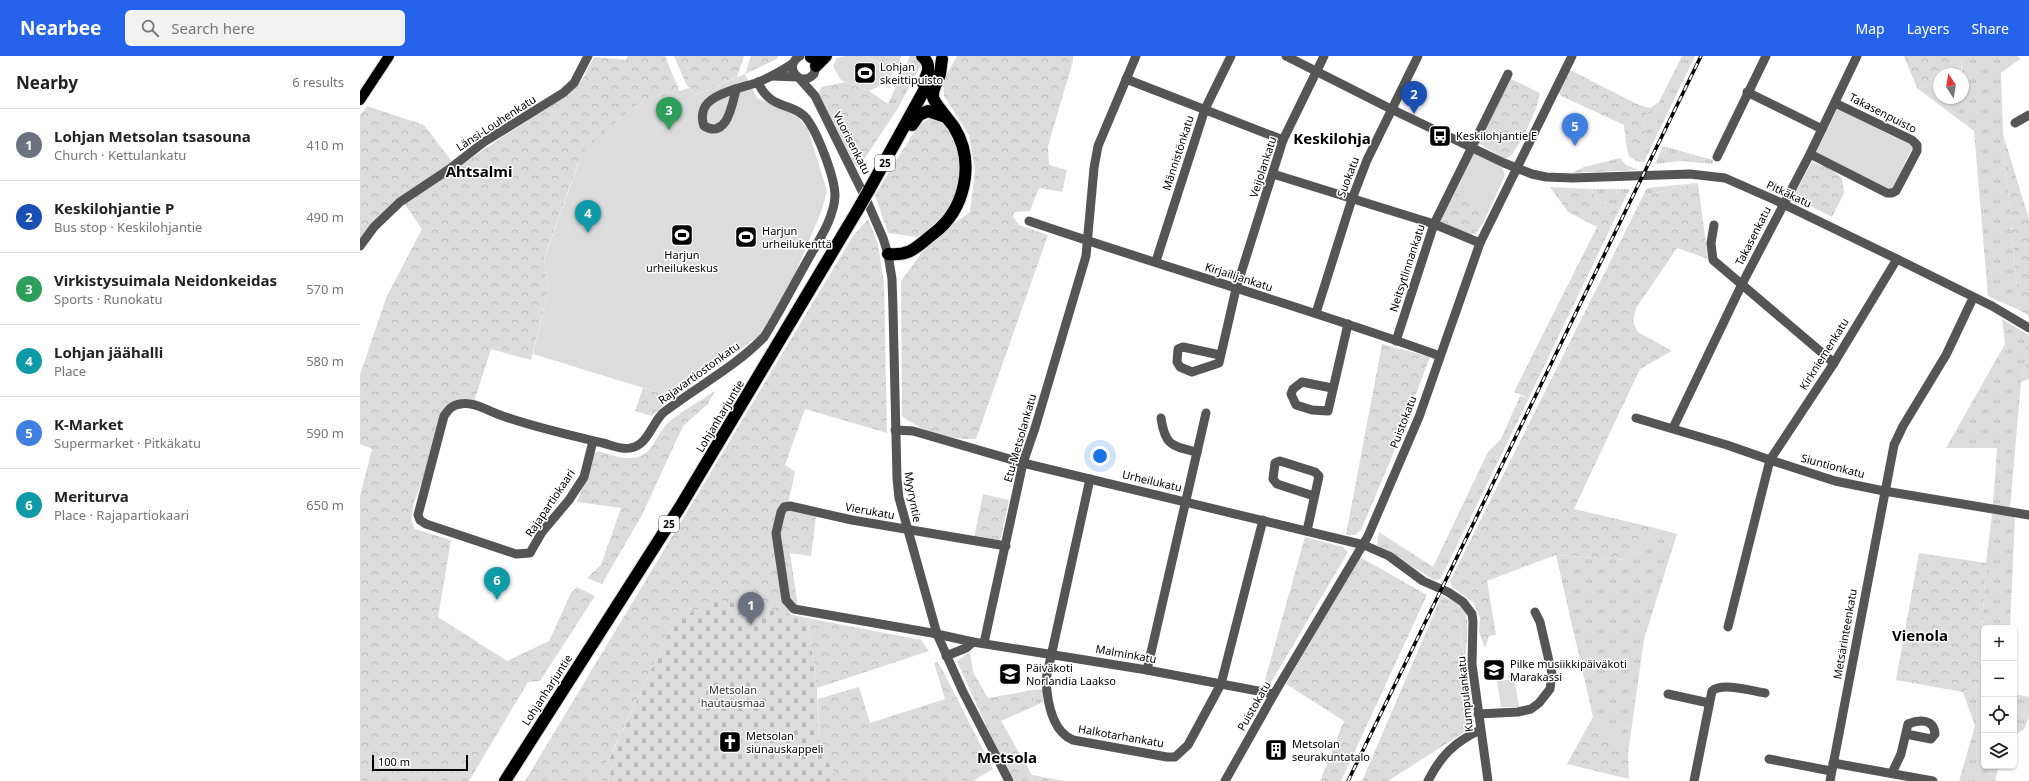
<!DOCTYPE html>
<html lang="en">
<head>
<meta charset="utf-8">
<style>
  body { margin:0; font-family:"Noto Sans",sans-serif; background:#f2f2f2; color:#222 }
  .controls { position:absolute; right:12px; bottom:12px; display:grid; overflow:hidden; border-radius:6px; box-shadow:0 1px 3px #0004 }
  .controls button { width:36px; height:36px; display:grid; place-items:center; padding:0; border:0; border-bottom:1px solid #e0e0e0; background:#fff; color:#222; font:20px sans-serif }
  .compass { position:absolute; left:1573px; top:12px; width:36px; height:36px; border-radius:50%; background:#fff; box-shadow:0 1px 3px #0004; rotate:348deg }
  .scale { position:absolute; left:12px; bottom:10px; width:96px; box-sizing:border-box; padding-left:4px; border:2px solid #000; border-top:0; font-size:11px; line-height:14px; white-space:nowrap; color:#000; -webkit-text-stroke:3px #fff; paint-order:stroke }
  .you { position:absolute; left:740px; top:400px; width:14px; height:14px; margin:-10px; border:3px solid #fff; border-radius:50%; background:#1a73e8; box-shadow:0 0 0 6px #1a73e833 }
  .badge { display:grid; place-items:center; width:26px; height:26px; border-radius:50%; background:#2563eb; color:#fff; font-size:13px; font-weight:700 }
  .pin { position:absolute; translate:-50% -33px; filter:drop-shadow(0 1px 2px #0008) }
  .pin::after { content:''; position:absolute; top:21px; width:14px; height:12px; background:inherit; clip-path:polygon(0 0,100% 0,50% 100%) }
  .list { margin:0; padding:0; list-style:none }
  h2 { display:flex; justify-content:space-between; align-items:center; height:52px; margin:0; padding:0 16px; font-size:17px }
  h2 small { font-size:13px; font-weight:400; color:#767676 }
  .list li { display:grid; grid-template-columns:26px 1fr auto; gap:12px; align-items:center; box-sizing:border-box; height:72px; padding:0 16px; border-top:1px solid #e0e0e0 }
  .list b { display:block; font-size:15px; white-space:nowrap }
  .list p { margin:0; font-size:13px; white-space:nowrap; color:#767676 }
  .list em { font-size:13px; font-style:normal; color:#767676 }
  .icon { flex:none; width:22px; height:22px; fill:none; stroke:currentColor; stroke-width:2; stroke-linecap:round; stroke-linejoin:round }
  .map { position:relative; flex:none; width:1669px; height:725px; overflow:hidden }
  header { display:flex; align-items:center; gap:24px; box-sizing:border-box; height:56px; padding:0 20px; background:#2563eb; color:#fff }
  header strong { font-size:19px }
  nav { display:flex; gap:22px; margin-inline-start:auto; font-size:14px }
  .search { width:280px; height:36px; background:#f2f2f2; display:flex; align-items:center; gap:10px; box-sizing:border-box; padding:0 14px; border-radius:6px; color:#767676; font-size:15px }
  main { display:flex }
  aside { flex:1; background:#fff }
  .map>svg:first-child { display:block }
</style>
</head>
<body>
<header>
<strong>Nearbee</strong>
<div class="search"><svg class="icon" aria-label="search" viewBox="0 0 24 24"><circle cx="10" cy="10" r="6"/><path d="M15 15l6 6"/></svg>Search here</div>
<nav><a>Map</a><a>Layers</a><a>Share</a></nav>
</header>
<main>
<aside>
<h2>Nearby<small>6 results</small></h2>
<ul class="list">
<li><span class="badge" style="background:#6b7280">1</span><div><b>Lohjan Metsolan tsasouna</b><p>Church · Kettulankatu</p></div><em>410 m</em></li>
<li><span class="badge" style="background:#1a4fb4">2</span><div><b>Keskilohjantie P</b><p>Bus stop · Keskilohjantie</p></div><em>490 m</em></li>
<li><span class="badge" style="background:#2e9e5b">3</span><div><b>Virkistysuimala Neidonkeidas</b><p>Sports · Runokatu</p></div><em>570 m</em></li>
<li><span class="badge" style="background:#0f9aa8">4</span><div><b>Lohjan jäähalli</b><p>Place</p></div><em>580 m</em></li>
<li><span class="badge" style="background:#3f7fe0">5</span><div><b>K-Market</b><p>Supermarket · Pitkäkatu</p></div><em>590 m</em></li>
<li><span class="badge" style="background:#0f9aa8">6</span><div><b>Meriturva</b><p>Place · Rajapartiokaari</p></div><em>650 m</em></li>
</ul>
</aside>
<div class="map">
<svg width="1669" height="725" viewBox="0 0 1669 725">
  <defs>
    <pattern id="grass-tufts" width="24" height="20" patternUnits="userSpaceOnUse"><rect width="24" height="20" fill="#dcdcdc"/><path d="M3 7l-1-3M5 7V3M7 7l1-3M15 17l-1-3M17 17v-4M19 17l1-3" fill="none" stroke="#bbb"/></pattern>
    <pattern id="forest-crowns" width="20" height="18" patternUnits="userSpaceOnUse"><rect width="20" height="18" fill="#dcdcdc"/><path d="M2 6a3 3 0 1 1 6 0M12 15a3 3 0 1 1 6 0" fill="none" stroke="#bbb"/></pattern>
    <pattern id="cemetery-stones" width="16" height="16" patternUnits="userSpaceOnUse"><rect width="16" height="16" fill="#dcdcdc"/><path d="M2 7V4a2 2 0 0 1 4 0v3zM10 15v-3a2 2 0 0 1 4 0v3z" fill="#bbb"/></pattern>
  </defs>
  <rect width="100%" height="100%" fill="#fff"/>
  <g fill="url(#grass-tufts)">
    <path d="M550,0H559L562,7L538,52L528,48Z"/>
    <path d="M1322,0H1335L1284,106L1276,105L1269,100L1266,88L1278,87L1286,74L1282,70L1290,52L1299,46Z"/>
    <path d="M1601,0H1658L1660,3L1641,17L1643,78L1659,254L1628,240L1614,75L1557,32L1579,27V42H1603Z"/>
    <path d="M1303,90L1353,104V108L1321,105L1295,108Z"/>
    <path d="M1260,102L1266,109L1279,114L1212,117L1224,111Z"/>
    <path d="M1338,127L1283,140L1287,132Z"/>
    <path d="M1230,133H1270L1260,152L1241,148Z"/>
    <path d="M1642,263L1667,278C1669,294 1665,311 1661,326L1650,452L1633,450L1637,392H1586L1645,288Z"/>
    <path d="M1160,340L1169,342L1084,516L1073,511L1128,396L1141,383Z"/>
    <path d="M1632,458L1655,460L1650,572H1624V710H1639L1635,725H1599L1615,670L1603,636L1619,628L1626,507Z"/>
    <path d="M1295,472L1317,478L1284,583L1268,698L1233,661L1196,499L1268,504Z"/>
    <path d="M1081,539C1088,543 1099,546 1103,552C1111,564 1106,593 1105,606L1098,562L1091,552L1079,546Z"/>
    <path d="M684,633L683,646L675,650L673,634Z"/>
    <path d="M1654,638L1669,641V661L1664,673L1654,680Z"/>
  </g>
  <g fill="url(#forest-crowns)">
    <path d="M268,0H305L320,36L276,49L245,76L219,105L184,202L188,236L171,304L131,293L114,346L83,354L64,420L54,446L51,464L55,473L91,484L78,561L147,605L189,585L211,537L217,531L235,540L180,625L168,626L109,725H0V440L12,393L0,388V319L26,242L62,173L44,147L210,36L222,24L234,1L266,4Z"/>
    <path d="M314,0H384L377,21L335,39L326,28Z"/>
    <path d="M391,0H418L417,3L385,18Z"/>
    <path d="M505,0H541L538,9L524,3L522,8Z"/>
    <path d="M597,0H713V5L688,90L689,109L707,114L702,136L679,132L670,155L654,156L653,161L659,169L688,179L616,383C590,384 562,376 542,360L541,225L571,184L610,156L615,114L609,79L584,40L583,25Z"/>
    <path d="M1544,0H1601V18H1579V27L1557,32Z"/>
    <path d="M1208,13L1279,49L1290,52L1282,70L1286,74L1278,87L1266,88L1264,69L1201,40L1198,35Z"/>
    <path d="M1151,23L1180,37C1178,53 1160,91 1148,102H1144L1116,86L1148,24Z"/>
    <path d="M486,26L509,35L528,48L538,52L499,111L495,109L459,38L461,31Z"/>
    <path d="M7,50L64,69L93,107L0,183V59Z"/>
    <path d="M571,62L588,67L601,103V128L592,155L576,170L557,181L528,177L515,139L559,68Z"/>
    <path d="M1643,78L1669,163V260L1659,254Z"/>
    <path d="M1452,106L1471,113L1482,122L1484,137L1472,161L1433,141Z"/>
    <path d="M1100,127L1126,161L1116,178H1111L1079,167Z"/>
    <path d="M1338,127L1348,203L1317,192L1276,252L1273,266L1278,276L1312,295L1280,313L1214,453L1295,472L1268,504L1196,499L1127,525L1136,579L1129,580L1125,592L1119,576L1120,562L1114,547L1092,531L1090,525L1283,140Z"/>
    <path d="M1190,131L1230,133L1241,148L1260,152L1169,342L1154,336L1237,171L1208,156Z"/>
    <path d="M508,163L518,189L524,227L527,377L445,353L425,409L435,416L428,448L412,478L431,559L311,572L247,707L252,711L248,725H165L493,180Z"/>
    <path d="M1667,278L1669,280V323L1661,326L1665,309Z"/>
    <path d="M1022,288L1070,301L1031,403L1001,474L995,479H986Z"/>
    <path d="M283,332L313,341L292,360L275,355Z"/>
    <path d="M355,335L348,348L323,370L282,459L242,528L227,522L241,509L261,452L217,446L233,398L238,395C254,400 277,409 290,393C296,385 299,376 307,368C321,355 339,346 355,335Z"/>
    <path d="M623,438L649,444L640,486L614,482Z"/>
    <path d="M432,453L456,460L451,500L430,497L438,551L429,544L419,476L423,457Z"/>
    <path d="M1019,476L1073,511L1084,516L1080,523L1074,524L1017,489Z"/>
    <path d="M945,481L983,491L988,496L908,632L903,631Z"/>
    <path d="M1559,497L1626,507L1619,628L1603,636L1536,624Z"/>
    <path d="M1000,501L1067,539L981,725H960L984,665L926,628Z"/>
    <path d="M1079,546L1091,552L1098,562L1114,670L1028,725H1002Z"/>
    <path d="M447,562L561,584L569,595L457,632Z"/>
    <path d="M610,596L613,616L628,642L673,634L675,650L641,665L672,719L705,725H655L647,716L597,605Z"/>
    <path d="M577,606L581,611L633,713L613,725H479L459,689L458,643L499,631L510,667L585,643L574,607Z"/>
    <path d="M1233,661L1268,698L1269,723L1207,708Z"/>
  </g>
  <path fill="url(#cemetery-stones)" d="M361,544L447,562L457,632L459,689L479,725H248L252,711L247,708L311,572C328,556 339,551 361,544Z"/>
  <g fill="#dcdcdc">
    <path d="M485,0H505L521,8L524,3L538,9L526,27L509,35L481,24L473,10L477,2Z"/>
    <path d="M385,18L397,42L438,61L448,73L467,135L461,156L432,225L399,280L313,341L173,298L188,236L184,203L223,95L276,49L329,32L335,39Z"/>
    <path d="M1477,53L1553,90L1532,134L1456,97Z"/>
    <path d="M1113,97L1142,111L1145,119L1126,161L1100,127Z"/>
    <path d="M1148,620H1154L1159,651H1141L1137,625L1149,624Z"/>
  </g>
  <g fill="none" stroke-linecap="round" stroke-linejoin="round">
    <g stroke="#dbdbdb" stroke-width="12">
      <path id="major" d="M0,44L29,0"/>
    </g>
    <g stroke="#dbdbdb" stroke-width="14">
      <g id="highway">
        <path d="M562,0C572,9 568,17 563,27"/>
        <path d="M451,1L453,0"/>
        <path d="M456,10L466,0"/>
        <path d="M552,69L559,59L568,55L586,61"/>
        <path d="M509,134L572,20"/>
        <path d="M528,198C551,200 556,191 573,178C605,154 616,107 594,71C590,65 574,47 573,41C572,32 578,26 580,18C581,13 581,8 582,3"/>
        <path d="M145,725L320,451L497,155"/>
      </g>
    </g>
    <g stroke="#555" stroke-width="9">
      <path d="M440,0C422,10 440,33 454,18L456,10L454,4"/>
      <path d="M926,0L1031,53L1144,107L1172,118L1186,121L1213,122L1330,118L1365,122L1415,144L1537,203L1632,250L1669,272"/>
      <path d="M412,20L437,21"/>
      <path d="M440,23L455,40L507,145L523,182L528,198L532,223L533,253L537,423L539,442L577,578L603,636L649,725"/>
      <path d="M766,23L923,84"/>
      <path d="M376,34C372,49 367,83 344,70C341,62 342,51 350,45C360,36 383,31 396,27C409,22 421,15 432,8"/>
      <path d="M1387,36L1462,73"/>
      <path d="M1655,67L1669,59"/>
      <path d="M1450,98L1527,137H1532L1536,135L1557,95V89L1552,84L1475,47"/>
      <path d="M1357,101L1406,0"/>
      <path d="M913,118L1074,168L1120,187"/>
      <path d="M669,165C806,212 945,251 1080,300"/>
      <path d="M1354,169L1351,187L1353,204L1474,307"/>
      <path d="M0,190L14,171L40,146L88,114L124,86L203,37L214,27L228,0"/>
      <path d="M796,205L845,53L871,0"/>
      <path d="M956,257L992,143L1007,104L1058,0"/>
      <path d="M1036,285L1074,168L1148,18"/>
      <path d="M860,299L823,291L818,293L817,306L820,311L832,316L859,307L876,233L923,84L964,0"/>
      <path d="M972,332L942,326L933,333L931,338L936,349L952,354L968,355L988,268"/>
      <path d="M801,362C805,390 812,390 837,396"/>
      <path d="M1276,362L1367,389L1410,404L1475,425L1524,435L1669,459"/>
      <path d="M1313,372L1382,228L1450,98L1497,0"/>
      <path d="M535,374L553,375L663,407L1004,489L1029,500L1063,525L1088,536L1103,546L1112,558L1113,566L1112,608L1128,725"/>
      <path d="M233,385L224,421L209,444L182,476L170,497L156,498L66,468L60,464L58,459L84,360C88,354 92,349 100,348C113,345 128,355 140,359C173,371 209,379 243,387C251,389 262,394 270,392C288,390 292,366 304,356C338,330 375,311 404,281C419,257 432,232 446,207C457,187 474,163 475,140C475,122 459,81 449,66C436,45 410,56 398,26"/>
      <path d="M730,423L686,623C687,644 691,675 713,684L807,701H815L828,689L861,628L903,464"/>
      <path d="M947,475L959,420L955,416L920,405L915,407L913,423L917,428L954,440"/>
      <path d="M646,490L492,464L430,450L424,451L421,456L416,477L426,544L434,553L572,577L613,586L787,614L914,638"/>
      <path d="M1368,571L1410,404L1474,307L1537,203"/>
      <path d="M624,587L663,407L675,372L726,200L734,112L738,90L776,0"/>
      <path d="M586,600L606,592L613,586"/>
      <path d="M787,614L846,357"/>
      <path d="M1308,638L1349,647"/>
      <path d="M1118,658L1158,656L1171,653L1179,647L1190,633L1192,618L1180,566L1175,556"/>
      <path d="M1409,703L1471,715"/>
      <path d="M1473,707L1573,725"/>
      <path d="M1532,717L1541,698L1548,668C1560,663 1574,663 1575,678L1571,683L1546,678"/>
      <path d="M865,725L914,638L1008,480L1059,361L1120,187L1212,0"/>
      <path d="M1068,725C1081,699 1095,686 1120,674"/>
      <path d="M1334,725L1352,635C1362,626 1392,635 1405,637"/>
      <path d="M1470,725L1534,389L1543,370L1586,299L1613,242"/>
    </g>
    <use href="#major" stroke="#000" stroke-width="10"/>
    <use href="#highway" stroke="#000" stroke-width="12"/>
    <g stroke="#000" stroke-width="3.5">
      <path id="rail" d="M988,725L1341,0"/>
    </g>
    <use href="#rail" stroke="#fff" stroke-width="2" stroke-dasharray="6" stroke-linecap="butt"/>
    <g stroke="#dbdbdb" stroke-width="14" stroke-linecap="butt">
      <path id="highway-bridge" d="M497,155L509,134"/>
    </g>
    <use href="#highway-bridge" stroke="#000" stroke-width="12"/>
  </g>
  <defs>
    <g id="stadium-square" transform="scale(1.15)"><rect x="-9" y="-9" width="18" height="18" rx="4" fill="#000" stroke="#fff"/><path d="M0-5a6.5 5 0 1 0 0 10a6.5 5 0 1 0 0-10ZM-3.5-1.8h7v3.6h-7Z" fill="#fff"/></g>
    <g id="bus-square" transform="scale(1.15)"><rect x="-9" y="-9" width="18" height="18" rx="4" fill="#000" stroke="#fff"/><path d="M-5-6H5V4H4V6H2V4H-2V6H-4V4H-5ZM-3.5-4V0h7V-4ZM-3.5 1.2v1.5H-2V1.2ZM2 1.2v1.5H3.5V1.2Z" fill="#fff"/></g>
    <g id="school-square" transform="scale(1.15)"><rect x="-9" y="-9" width="18" height="18" rx="4" fill="#000" stroke="#fff"/><path d="M0-5L7-2L0 1L-7-2ZM-4 1L0 2.5L4 1V4Q0 6-4 4Z" fill="#fff"/></g>
    <g id="church-square" transform="scale(1.15)"><rect x="-9" y="-9" width="18" height="18" rx="4" fill="#000" stroke="#fff"/><path d="M-1.2-6h2.4v3.5h3.3v2.4h-3.3V6h-2.4V-.1h-3.3v-2.4h3.3Z" fill="#fff"/></g>
    <g id="building-square" transform="scale(1.15)"><rect x="-9" y="-9" width="18" height="18" rx="4" fill="#000" stroke="#fff"/><path d="M-4-6H4V6H1V3H-1V6H-4ZM-2.5-4.3h1.7v1.8h-1.7ZM.8-4.3h1.7v1.8H.8ZM-2.5-1h1.7V.8h-1.7ZM.8-1h1.7V.8H.8Z" fill="#fff"/></g>
  </defs>
  <g fill-rule="evenodd">
    <use href="#stadium-square" x="505" y="17"/>
    <use href="#bus-square" x="1080" y="80"/>
    <use href="#stadium-square" x="322" y="179"/>
    <use href="#stadium-square" x="386" y="181"/>
    <use href="#school-square" x="1134" y="614"/>
    <use href="#school-square" x="650" y="618"/>
    <use href="#church-square" x="370" y="686"/>
    <use href="#building-square" x="916" y="694"/>
  </g>
  <g text-anchor="middle" stroke-width="3" stroke-linejoin="round" paint-order="stroke">
    <g fill="#fff" stroke="#4c4c4c" stroke-width="1">
      <rect x="515" y="99" width="20" height="16" rx="3"/>
      <rect x="299" y="460" width="20" height="16" rx="3"/>
    </g>
    <g font-size="10" font-weight="bold" fill="#000">
      <text x="525" y="111">25</text>
      <text x="309" y="472">25</text>
    </g>
    <g font-size="11" fill="#000" stroke="#fff" text-anchor="start">
      <text x="520" y="15">Lohjan<tspan x="520" dy="13">skeittipuisto</tspan></text>
      <text x="1096" y="84">Keskilohjantie E</text>
      <text x="402" y="179">Harjun<tspan x="402" dy="13">urheilukenttä</tspan></text>
      <text x="322" y="203" text-anchor="middle">Harjun<tspan x="322" dy="13">urheilukeskus</tspan></text>
      <text x="1150" y="612">Pilke musiikkipäiväkoti<tspan x="1150" dy="13">Marakassi</tspan></text>
      <text x="666" y="616">Päiväkoti<tspan x="666" dy="13">Norlandia Laakso</tspan></text>
      <text x="386" y="684">Metsolan<tspan x="386" dy="13">siunauskappeli</tspan></text>
      <text x="932" y="692">Metsolan<tspan x="932" dy="13">seurakuntatalo</tspan></text>
    </g>
    <g font-size="11" fill="#000" stroke="#fff">
      <text transform="translate(1523 57) rotate(27)" y="4">Takasenpuisto</text>
      <text transform="translate(136 67) rotate(-33)" y="4">Länsi-Louhenkatu</text>
      <text transform="translate(492 87) rotate(63)" y="4">Vuorisenkatu</text>
      <text transform="translate(818 97) rotate(-72)" y="4">Männistönkatu</text>
      <text transform="translate(903 111) rotate(-72)" y="4">Veijolankatu</text>
      <text transform="translate(988 121) rotate(-69)" y="4">Suokatu</text>
      <text transform="translate(1429 138) rotate(25)" y="4">Pitkäkatu</text>
      <text transform="translate(1393 180) rotate(-63)" y="4">Takasenkatu</text>
      <text transform="translate(1047 212) rotate(-72)" y="4">Neitsytlinnankatu</text>
      <text transform="translate(879 221) rotate(18)" y="4">Kirjailijankatu</text>
      <text transform="translate(1464 298) rotate(-58)" y="4">Kirkniemenkatu</text>
      <text transform="translate(339 317) rotate(-36)" y="4">Rajavartiostonkatu</text>
      <text transform="translate(360 360) rotate(-59)" y="4">Lohjanharjuntie</text>
      <text transform="translate(1043 366) rotate(-69)" y="4">Puistokatu</text>
      <text transform="translate(660 382) rotate(-74)" y="4">Etu-Metsolankatu</text>
      <text transform="translate(1473 410) rotate(15)" y="4">Siuntionkatu</text>
      <text transform="translate(792 425) rotate(13)" y="4">Urheilukatu</text>
      <text transform="translate(553 441) rotate(80)" y="4">Myyryntie</text>
      <text transform="translate(190 447) rotate(-56)" y="4">Rajapartiokaari</text>
      <text transform="translate(510 455) rotate(10)" y="4">Vierukatu</text>
      <text transform="translate(1485 578) rotate(-80)" y="4">Metsärinteenkatu</text>
      <text transform="translate(766 598) rotate(10)" y="4">Malminkatu</text>
      <text transform="translate(187 634) rotate(-57)" y="4">Lohjanharjuntie</text>
      <text transform="translate(1105 638) rotate(-96)" y="4">Kumpulankatu</text>
      <text transform="translate(894 650) rotate(-60)" y="4">Puistokatu</text>
      <text transform="translate(761 680) rotate(10)" y="4">Halkotarhankatu</text>
    </g>
    <g font-size="11" fill="#333" stroke="#fff">
      <text x="373" y="638">Metsolan<tspan x="373" dy="13">hautausmaa</tspan></text>
    </g>
    <g font-size="15" font-weight="bold" fill="#000" stroke="#fff">
      <text x="972" y="88">Keskilohja</text>
      <text x="119" y="121">Ahtsalmi</text>
      <text x="1560" y="585">Vienola</text>
      <text x="647" y="707">Metsola</text>
    </g>
  </g>
</svg>
<div class="controls">
<button>+</button>
<button>−</button>
<button><svg class="icon" aria-label="locate" viewBox="0 0 24 24"><circle cx="12" cy="12" r="6"/><path d="M12 2v4M12 18v4M2 12h4M18 12h4"/></svg></button>
<button><svg class="icon" aria-label="layers" viewBox="0 0 24 24"><path d="M12 4l9 5-9 5-9-5zM3 14l9 5 9-5"/></svg></button>
</div>
<svg class="compass" viewBox="-18 -18 36 36"><path d="M0-13l5 13h-10z" fill="#e53935"/><path d="M0 13l5-13h-10z" fill="#767676"/></svg>
<div class="scale">100 m</div>
<div class="you"></div>
<div class="pin badge" style="left:391px;top:569px;background:#6b7280">1</div>
<div class="pin badge" style="left:1054px;top:58px;background:#1a4fb4">2</div>
<div class="pin badge" style="left:309px;top:74px;background:#2e9e5b">3</div>
<div class="pin badge" style="left:228px;top:177px;background:#0f9aa8">4</div>
<div class="pin badge" style="left:1215px;top:90px;background:#3f7fe0">5</div>
<div class="pin badge" style="left:137px;top:544px;background:#0f9aa8">6</div>
</div>
</main>
</body>
</html>
